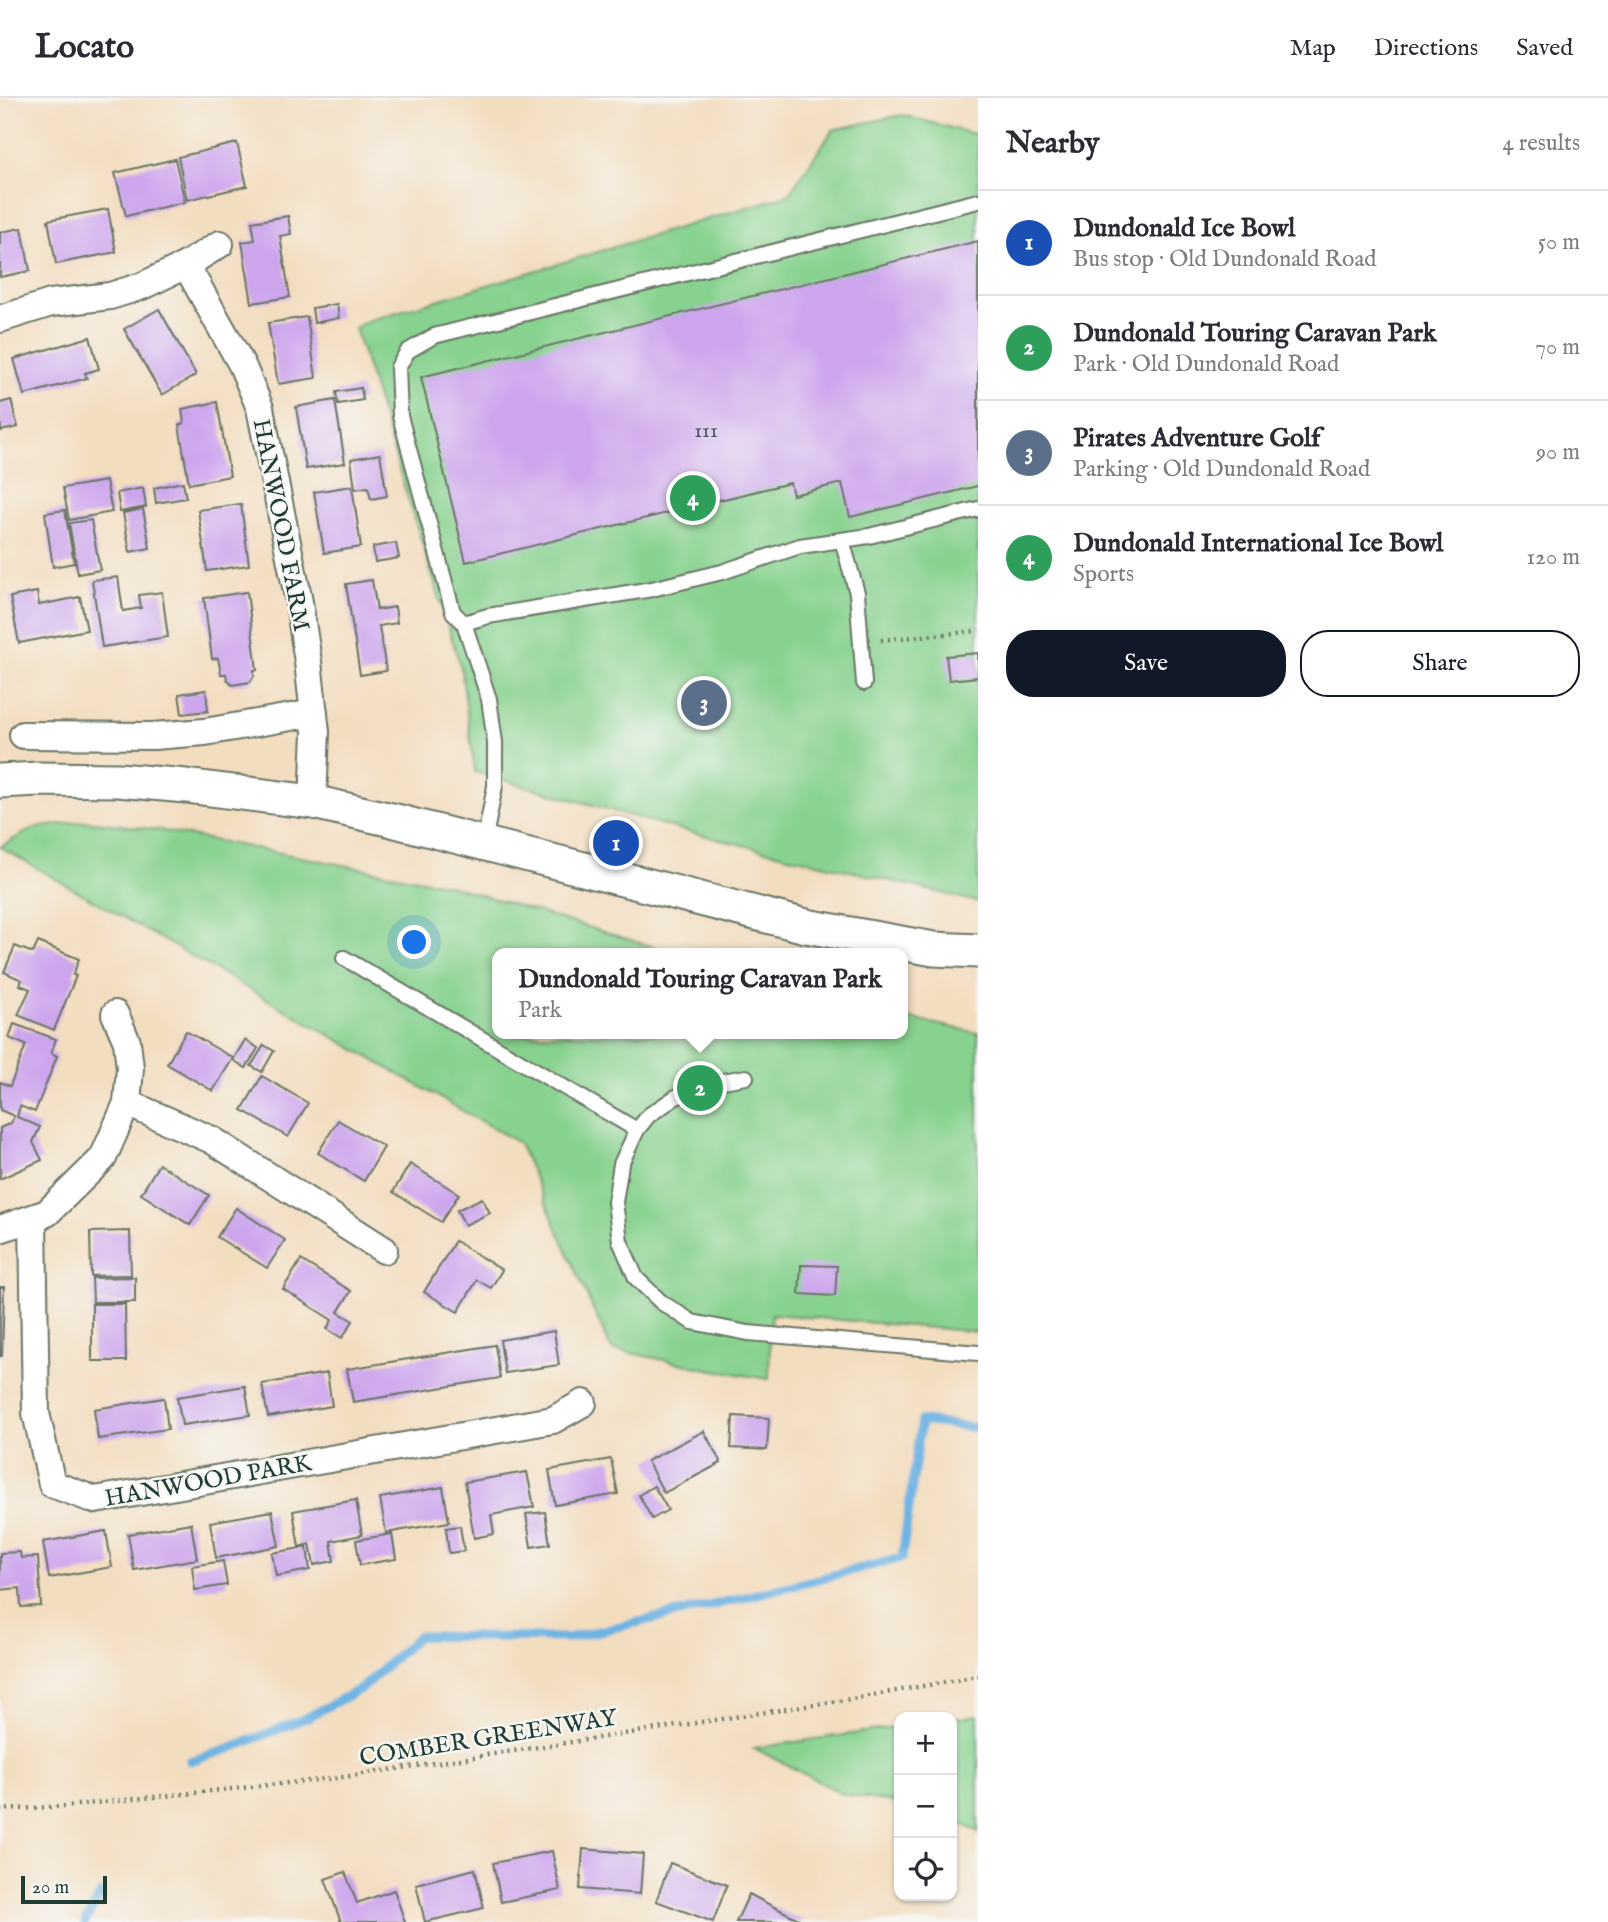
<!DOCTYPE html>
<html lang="en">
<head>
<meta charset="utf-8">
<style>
  body { margin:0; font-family:"IM FELL English",serif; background:#f2f2f3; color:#2b2b33 }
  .controls { position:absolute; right:21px; bottom:21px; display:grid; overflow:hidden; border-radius:14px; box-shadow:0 2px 5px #0004 }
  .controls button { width:63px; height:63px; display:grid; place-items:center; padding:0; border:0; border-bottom:2px solid #e1e1e2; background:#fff; color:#2b2b33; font:35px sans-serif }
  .scale { position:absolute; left:21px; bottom:18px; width:86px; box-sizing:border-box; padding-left:7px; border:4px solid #1f3d34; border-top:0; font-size:19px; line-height:24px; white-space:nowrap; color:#1f3d34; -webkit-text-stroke:5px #f6f6f2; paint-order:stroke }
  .you { position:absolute; left:415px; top:845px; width:24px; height:24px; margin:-18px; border:5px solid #fff; border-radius:50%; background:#1a73e8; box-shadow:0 0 0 10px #1a73e833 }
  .badge { display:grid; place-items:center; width:46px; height:46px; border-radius:50%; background:#111827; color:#fff; font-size:23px; font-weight:700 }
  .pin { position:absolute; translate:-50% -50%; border:4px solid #fff; box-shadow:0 2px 7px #0006 }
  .popup { position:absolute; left:492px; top:850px; width:416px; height:91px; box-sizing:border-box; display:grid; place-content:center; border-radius:14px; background:#fff; filter:drop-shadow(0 2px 5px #0005); font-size:23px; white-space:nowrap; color:#7c7c81 }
  .popup b { font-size:26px; color:#2b2b33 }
  .popup::after { content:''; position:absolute; left:50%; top:100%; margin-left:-14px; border:14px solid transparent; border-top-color:#fff }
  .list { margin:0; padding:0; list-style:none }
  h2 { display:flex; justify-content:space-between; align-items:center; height:91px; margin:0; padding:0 28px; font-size:30px }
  h2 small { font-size:23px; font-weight:400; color:#7c7c81 }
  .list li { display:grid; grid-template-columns:46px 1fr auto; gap:21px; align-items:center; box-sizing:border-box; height:105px; padding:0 28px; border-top:2px solid #e1e1e2 }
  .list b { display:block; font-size:26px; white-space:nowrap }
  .list p { margin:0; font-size:23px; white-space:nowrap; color:#7c7c81 }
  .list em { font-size:23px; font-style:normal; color:#7c7c81 }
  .actions { display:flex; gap:14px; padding:21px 28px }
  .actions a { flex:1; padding:16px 0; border:2px solid #111827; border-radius:28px; text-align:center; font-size:24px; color:#111827 }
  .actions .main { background:#111827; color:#fff }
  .icon { flex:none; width:38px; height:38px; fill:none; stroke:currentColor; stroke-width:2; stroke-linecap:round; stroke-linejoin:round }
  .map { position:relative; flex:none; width:978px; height:1824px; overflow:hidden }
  header { display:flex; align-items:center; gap:42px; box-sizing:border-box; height:98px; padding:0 35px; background:#fff; border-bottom:2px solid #e1e1e2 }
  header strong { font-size:33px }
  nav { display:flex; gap:38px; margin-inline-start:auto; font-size:24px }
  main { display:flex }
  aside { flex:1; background:#fff }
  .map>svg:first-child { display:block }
</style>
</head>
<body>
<header>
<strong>Locato</strong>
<nav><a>Map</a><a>Directions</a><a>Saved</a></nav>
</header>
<main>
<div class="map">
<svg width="978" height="1824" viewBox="0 0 978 1824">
  <rect width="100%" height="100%" fill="#f6f6f2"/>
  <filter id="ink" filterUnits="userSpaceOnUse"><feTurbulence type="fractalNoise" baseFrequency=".0143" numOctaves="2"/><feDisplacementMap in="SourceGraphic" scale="14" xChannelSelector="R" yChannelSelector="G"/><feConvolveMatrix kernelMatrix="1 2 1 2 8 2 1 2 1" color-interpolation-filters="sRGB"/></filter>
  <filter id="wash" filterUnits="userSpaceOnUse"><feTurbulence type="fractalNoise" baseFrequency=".00686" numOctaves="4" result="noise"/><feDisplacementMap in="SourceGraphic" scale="28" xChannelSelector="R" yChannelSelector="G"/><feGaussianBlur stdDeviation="1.57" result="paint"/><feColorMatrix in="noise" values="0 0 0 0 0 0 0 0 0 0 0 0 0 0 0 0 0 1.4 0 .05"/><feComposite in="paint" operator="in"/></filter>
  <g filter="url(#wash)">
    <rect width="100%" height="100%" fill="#f3ddbf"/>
    <g fill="#88d28f" stroke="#548862" stroke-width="2">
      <path d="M902,17L978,37V804L689,734L475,674L461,570L355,230L367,223L788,97L833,32Z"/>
      <path d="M86,723L159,732L449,787L673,855H497V936H903V919L978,935V1234L772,1216L770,1237L769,1281L708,1271L611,1251L519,1045L0,749L34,730Z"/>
      <path d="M978,1617V1734L952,1721V1621Z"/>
      <path d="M899,1629V1706L843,1696L754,1650Z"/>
    </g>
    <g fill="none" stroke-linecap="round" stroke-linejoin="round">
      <g stroke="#6db3e3" stroke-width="9">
        <path d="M190,1663L229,1651L308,1619L362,1590L418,1538L568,1540L705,1509L902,1460L921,1323L978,1330"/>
        <path d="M85,1824L101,1796"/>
      </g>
    </g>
    <g id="blocks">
      <g fill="#cca5ed">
        <path d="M237,45L247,88L187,102L178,59Z"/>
        <path d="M175,61L185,104L126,118L115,75Z"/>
        <path d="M108,111L116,154L56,166L48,122Z"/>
        <path d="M288,118L291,136L280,138L290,199L252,205L242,144L255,142L252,124Z"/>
        <path d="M22,130L30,173L0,179V134Z"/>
        <path d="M978,143V388L850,419L842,385L793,397L790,385L466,464L421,279Z"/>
        <path d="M337,206L339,220L314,225L312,210Z"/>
        <path d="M159,211L196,277L162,297L124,231Z"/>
        <path d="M307,219L316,280L278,286L268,225Z"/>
        <path d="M90,239L99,271L85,275L87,280L24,297L14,261Z"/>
        <path d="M361,290L363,302L338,306L336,294Z"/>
        <path d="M11,302L18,329L1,333L0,305Z"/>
        <path d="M335,302L345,365L306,371L296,309Z"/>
        <path d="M217,304L230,378L189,386L179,327L184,325L182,311Z"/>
        <path d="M380,356L387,398L371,401L368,389L355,391L351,361Z"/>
        <path d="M106,383L112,414L69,422L63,390Z"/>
        <path d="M183,384L186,400L156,405L154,390Z"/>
        <path d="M352,388L361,449L324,455L314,394Z"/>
        <path d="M143,390L146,409L120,414L117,395Z"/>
        <path d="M241,406L249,467L207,473L198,412Z"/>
        <path d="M143,411L150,450L130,454L123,415Z"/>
        <path d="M65,412L74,465L53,469L45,415Z"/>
        <path d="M91,422L100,472L78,476L69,425Z"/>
        <path d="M396,445L399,460L375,464L373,449Z"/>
        <path d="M118,479L123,513L141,510L139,497L162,494L168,539L102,549L92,482Z"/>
        <path d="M372,482L377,512L395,509L397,525L379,528L386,573L360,577L346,486Z"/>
        <path d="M37,494L39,507L80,499L87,532L19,545L10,499Z"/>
        <path d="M247,494L257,572H254V578L250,584L232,587L227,581L226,576H221L218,560L212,561L204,500Z"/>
        <path d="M978,555V579L949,582L946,558Z"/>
        <path d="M206,592L208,613L182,616L179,596Z"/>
        <path d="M38,844L79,861L73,877L76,878L54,932L18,917L30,891L20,887L22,882L4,874L15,848L33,855Z"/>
        <path d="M14,926L56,941L51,955L57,958L35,1014L20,1008L17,1019L40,1029L33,1044L42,1062L0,1081V1030L11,1025L14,1018L0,1012V984L10,988L26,947L9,940Z"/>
        <path d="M186,933L233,960L213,993L167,966Z"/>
        <path d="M245,942L258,950L246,970L233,962Z"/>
        <path d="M264,947L274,953L262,974L251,968Z"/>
        <path d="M262,978L308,1005L288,1039L242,1012Z"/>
        <path d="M338,1022L384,1049L364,1083L318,1055Z"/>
        <path d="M159,1066L209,1097L190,1127L141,1096Z"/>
        <path d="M410,1066L459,1096L441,1124L393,1094Z"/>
        <path d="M482,1100L490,1115L465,1127L457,1112Z"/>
        <path d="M236,1110L285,1142L267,1170L217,1139Z"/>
        <path d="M130,1133L131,1177L91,1178L90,1134Z"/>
        <path d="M455,1143L502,1172L491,1190L477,1182L458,1214L424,1194Z"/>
        <path d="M301,1162L351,1193L338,1214L353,1223L342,1240L327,1231L332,1222L283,1191Z"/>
        <path d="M801,1167L837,1168L835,1198L799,1196Z"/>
        <path d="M135,1179V1204H93L92,1180Z"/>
        <path d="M0,1189H4L2,1258H0Z"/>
        <path d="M92,1206H125L126,1263H92Z"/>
        <path d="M554,1233L559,1267L505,1275L500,1242Z"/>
        <path d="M495,1247L500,1280L353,1304L347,1271Z"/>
        <path d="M327,1275L332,1308L268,1319L262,1286Z"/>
        <path d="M245,1288L250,1317L182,1327L177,1299Z"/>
        <path d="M164,1300L168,1331L98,1341L94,1311Z"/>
        <path d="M733,1318L769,1320L767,1352L731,1350Z"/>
        <path d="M704,1333L721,1365L664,1395L647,1363Z"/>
        <path d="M611,1361L618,1396L555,1407L549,1372Z"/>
        <path d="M527,1374L534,1409L491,1417L494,1436L474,1440L465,1384Z"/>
        <path d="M654,1388L668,1412L652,1421L639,1397Z"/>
        <path d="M443,1389L449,1424L386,1435L380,1400Z"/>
        <path d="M356,1402L362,1437L331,1443L334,1463L314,1467L310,1446L299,1449L293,1413Z"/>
        <path d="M272,1413L279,1448L216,1460L210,1424Z"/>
        <path d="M545,1414L550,1446L531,1449L526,1416Z"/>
        <path d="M191,1425L197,1461L134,1472L128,1436Z"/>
        <path d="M460,1428L464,1453L449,1455L446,1430Z"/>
        <path d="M106,1433L112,1469L49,1480L43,1444Z"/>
        <path d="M392,1436L396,1461L360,1467L356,1442Z"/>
        <path d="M307,1449L310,1472L276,1478L272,1455Z"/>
        <path d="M20,1454L21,1460L38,1459L41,1508L21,1509L20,1490L0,1492V1455Z"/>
        <path d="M223,1463L227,1487L195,1492L192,1468Z"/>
        <path d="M583,1751L643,1756L640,1796L580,1791Z"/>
        <path d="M552,1753L560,1792L501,1804L493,1765Z"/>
        <path d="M670,1765L727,1787L713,1824L656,1803Z"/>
        <path d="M475,1771L484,1810L425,1824L416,1786Z"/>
        <path d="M345,1774L357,1805L394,1792L405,1824H341L325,1781Z"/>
        <path d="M749,1796L776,1810L805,1824H736Z"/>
      </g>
    </g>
  </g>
  <g filter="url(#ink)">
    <use href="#blocks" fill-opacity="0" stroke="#697565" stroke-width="2"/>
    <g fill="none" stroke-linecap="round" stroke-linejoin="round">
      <g stroke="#697565" stroke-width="18">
        <g id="service">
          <path d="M842,442L857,495L864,585"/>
          <path d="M464,525L453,514L400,318L398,269L408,253L434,238L978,103"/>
          <path d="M484,745L495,688V644L489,601L464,525L488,518L652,491L722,474L800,448L869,438L978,411"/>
          <path d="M344,860L637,1032"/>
          <path d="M746,979L711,985L676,999L649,1017L637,1032L621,1066L615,1104L620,1143L636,1180L661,1204L692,1224L748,1235L978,1255"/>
        </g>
      </g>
      <g stroke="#697565" stroke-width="30">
        <g id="minor">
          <path d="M186,167L220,146"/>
          <path d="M0,221L51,205L110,198L142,188L186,167L242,267L260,310L299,504L308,564L316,634L313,704"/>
          <path d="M23,637L153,638L205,634L314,615"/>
          <path d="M127,1005L212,1042L384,1152"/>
          <path d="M33,1121L36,1315L52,1386L95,1402L553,1322L583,1305"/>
          <path d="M0,1131L47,1115L103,1060L127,1005L130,970L127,944L115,916"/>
        </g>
      </g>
      <g stroke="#697565" stroke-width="37">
        <path id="tertiary" d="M0,683L39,681L118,682L186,688L313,704L392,722L806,828L934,851L978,853"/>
      </g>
      <g stroke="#697565" stroke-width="4.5" stroke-dasharray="2 5" stroke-linecap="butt">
        <path d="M881,542L978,533"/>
        <path d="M0,1712L67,1708L337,1680L852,1601L978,1578"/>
      </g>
      <use href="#service" stroke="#fff" stroke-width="14"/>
      <use href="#minor" stroke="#fff" stroke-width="26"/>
      <use href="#tertiary" stroke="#fff" stroke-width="33"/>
    </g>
  </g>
  <g text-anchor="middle" stroke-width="5" stroke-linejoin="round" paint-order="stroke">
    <g font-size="21" fill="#4a5762">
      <text x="706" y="339">111</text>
    </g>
    <g font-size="24" fill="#1f3d34" stroke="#f6f6f2">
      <text transform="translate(282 427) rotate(79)" y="8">HANWOOD FARM</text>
      <text transform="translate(208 1382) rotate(-10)" y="8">HANWOOD PARK</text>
      <text transform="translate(488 1639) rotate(-9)" y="8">COMBER GREENWAY</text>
    </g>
  </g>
</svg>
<div class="controls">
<button>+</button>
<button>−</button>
<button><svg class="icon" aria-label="locate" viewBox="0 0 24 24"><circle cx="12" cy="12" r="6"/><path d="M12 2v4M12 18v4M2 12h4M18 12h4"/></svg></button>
</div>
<div class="scale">20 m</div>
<div class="you"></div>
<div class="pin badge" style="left:616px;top:745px;background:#1a4fb4">1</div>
<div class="pin badge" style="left:700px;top:990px;background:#2e9e5b">2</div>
<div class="popup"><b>Dundonald Touring Caravan Park</b>Park</div>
<div class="pin badge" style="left:704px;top:605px;background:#5c6f8a">3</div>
<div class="pin badge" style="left:693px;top:400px;background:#2e9e5b">4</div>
</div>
<aside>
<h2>Nearby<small>4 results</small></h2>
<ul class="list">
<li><span class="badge" style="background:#1a4fb4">1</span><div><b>Dundonald Ice Bowl</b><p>Bus stop · Old Dundonald Road</p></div><em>50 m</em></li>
<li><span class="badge" style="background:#2e9e5b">2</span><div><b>Dundonald Touring Caravan Park</b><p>Park · Old Dundonald Road</p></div><em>70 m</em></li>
<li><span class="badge" style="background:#5c6f8a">3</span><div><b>Pirates Adventure Golf</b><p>Parking · Old Dundonald Road</p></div><em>90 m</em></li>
<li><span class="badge" style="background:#2e9e5b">4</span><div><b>Dundonald International Ice Bowl</b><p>Sports</p></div><em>120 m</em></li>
</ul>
<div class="actions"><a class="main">Save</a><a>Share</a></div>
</aside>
</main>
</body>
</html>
